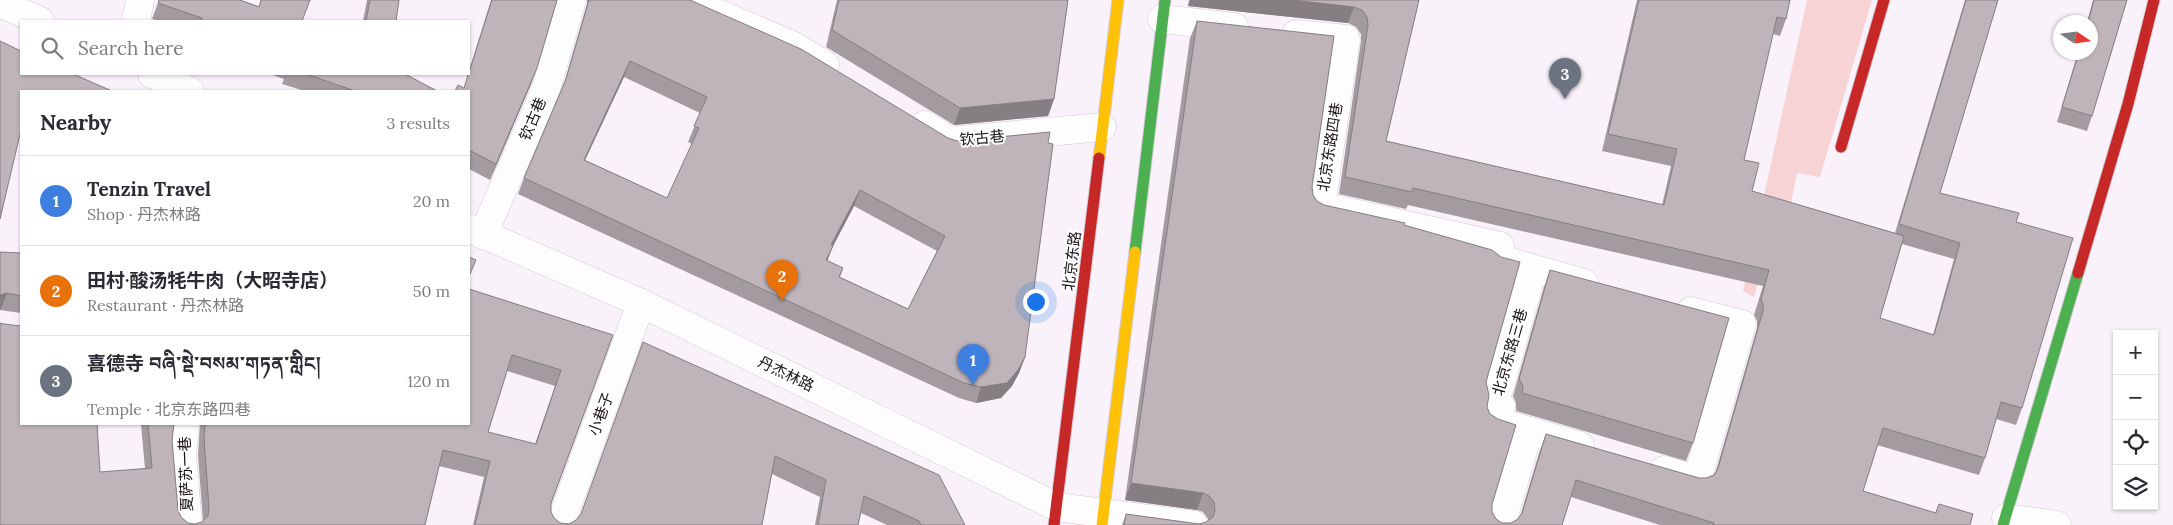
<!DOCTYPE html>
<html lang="en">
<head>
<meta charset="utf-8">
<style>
  body { margin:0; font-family:Lora,"Noto Sans SC","Noto Serif Tibetan",serif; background:#f2f2f3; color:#2b2b33 }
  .controls { position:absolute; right:15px; bottom:15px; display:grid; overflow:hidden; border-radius:0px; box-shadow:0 1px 4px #0004 }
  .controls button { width:45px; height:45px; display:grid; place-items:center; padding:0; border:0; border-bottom:1px solid #e1e1e2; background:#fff; color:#2b2b33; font:25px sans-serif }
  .compass { position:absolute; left:2053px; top:15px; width:45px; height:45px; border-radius:50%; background:#fff; box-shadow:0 1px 4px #0004; rotate:103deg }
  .you { position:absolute; left:1035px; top:301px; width:18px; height:18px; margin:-12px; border:4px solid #fff; border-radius:50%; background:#1a73e8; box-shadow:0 0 0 8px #1a73e833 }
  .badge { display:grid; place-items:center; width:32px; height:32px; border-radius:50%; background:#db2777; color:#fff; font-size:16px; font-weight:700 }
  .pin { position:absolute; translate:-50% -41px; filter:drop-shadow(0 1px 2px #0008) }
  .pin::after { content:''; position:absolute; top:26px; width:18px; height:15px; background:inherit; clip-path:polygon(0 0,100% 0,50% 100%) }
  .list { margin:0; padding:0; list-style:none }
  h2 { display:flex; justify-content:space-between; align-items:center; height:65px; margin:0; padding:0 20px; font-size:21px }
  h2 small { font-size:16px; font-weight:400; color:#7c7c81 }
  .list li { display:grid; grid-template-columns:32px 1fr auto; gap:15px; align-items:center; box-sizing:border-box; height:90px; padding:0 20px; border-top:1px solid #e1e1e2 }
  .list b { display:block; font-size:19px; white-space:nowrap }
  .list p { margin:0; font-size:16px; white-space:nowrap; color:#7c7c81 }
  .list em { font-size:16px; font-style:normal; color:#7c7c81 }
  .icon { flex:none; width:28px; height:28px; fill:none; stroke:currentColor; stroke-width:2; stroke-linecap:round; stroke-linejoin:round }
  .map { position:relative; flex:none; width:2173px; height:525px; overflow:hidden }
  .search { position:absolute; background:#fff; box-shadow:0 1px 4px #0004; left:20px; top:20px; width:450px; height:55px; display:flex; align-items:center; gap:12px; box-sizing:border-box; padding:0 18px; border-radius:0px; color:#7c7c81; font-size:19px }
  .panel { position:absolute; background:#fff; box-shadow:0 1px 4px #0004; left:20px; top:90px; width:450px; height:335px; border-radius:0px }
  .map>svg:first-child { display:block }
</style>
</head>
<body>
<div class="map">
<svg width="2173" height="525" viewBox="0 0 2173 525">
  <rect width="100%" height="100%" fill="#faf2fa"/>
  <path fill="#f8d3d6" d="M1807,0H1872L1820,177L1797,173L1790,209L1780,205L1754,297L1743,291Z"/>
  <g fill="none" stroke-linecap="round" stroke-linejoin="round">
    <g stroke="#d3cbd3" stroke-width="29">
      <g id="street">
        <path d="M687,0L792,45L825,65"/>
        <path d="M0,3L40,21"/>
        <path d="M1162,19L1234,27"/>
        <path d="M136,21L140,0"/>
        <path d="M1296,34L1346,39L1321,206L1500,246L1499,259L1584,283"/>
        <path d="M152,74L190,91"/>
        <path d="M924,125L950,141L1102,127"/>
        <path d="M469,228L641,303L1057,507L1194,525"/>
        <path d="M483,235L546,89L572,0"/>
        <path d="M185,424L182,455L188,525"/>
        <path d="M1529,431L1580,446"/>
        <path d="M1664,470L1697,480L1742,324L1691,311"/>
        <path d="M2006,518L2057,525"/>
        <path d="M560,525L641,303"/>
        <path d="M1501,525L1529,431L1496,421L1501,406L1495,403L1533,269"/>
      </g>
    </g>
    <g stroke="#d3cbd3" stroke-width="13">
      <g id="fast">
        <path d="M1135,252L1165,0"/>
        <path d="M2003,525L2078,273"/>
      </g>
    </g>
    <g stroke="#d3cbd3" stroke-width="13">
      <g id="slow">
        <path d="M1099,158L1118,0"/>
        <path d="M1102,525L1135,252"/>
      </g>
    </g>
    <g stroke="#d3cbd3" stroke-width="13">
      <g id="jam">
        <path d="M1841,147L1884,0"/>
        <path d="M2078,273L2128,104L2154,0"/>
        <path d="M1054,525L1099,158"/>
      </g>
    </g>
    <use href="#street" stroke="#fefdfe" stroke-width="28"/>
    <use href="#fast" stroke="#4caf50" stroke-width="11"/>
    <use href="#slow" stroke="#ffc107" stroke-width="11"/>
    <use href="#jam" stroke="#c62828" stroke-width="11"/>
  </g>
  <g fill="#a39ba0" fill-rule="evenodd">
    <path d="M159,0H240L302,21H159L152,19Z"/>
    <path d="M367,0H399L396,21H363Z"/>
    <path d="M491,0H557L531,84L490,180L469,169V91L464,88L468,74H469V71Z"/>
    <path d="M587,0H690L948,138L1025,357L1019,373L1012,386L1001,398L976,403L959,398L518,194L524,178L563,87L587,4ZM624,77L700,113L688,142L692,144L667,198L585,160ZM854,206L937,251L908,309L840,277L843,268L827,261L832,248Z"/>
    <path d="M837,0H1068L1054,99L1048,116L954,125L826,47Z"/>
    <path d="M1189,0H1419L1386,141L1662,205L1671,166L1602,151L1637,0H1790L1786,19L1780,36L1773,34L1744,160L1752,191L1895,233L1965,0H1998L1940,193L2016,222L2022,408L2016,425L1996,419L1985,458L1979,475L1877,445L1863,491L1935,513L1939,504L1970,525H1660L1571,497L1562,525H1122L1126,514L1199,524L1206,522L1208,521V519L1203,512L1197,510L1125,500L1190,38L1197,21L1312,187L1313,195L1317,201L1324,205L1404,225L1486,382L1492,512L1496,519L1502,523H1511L1518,519L1520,517L1540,450L1546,434L1699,478H1706L1714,475L1716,471L1757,328V321L1754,315L1763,286L1408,205L1406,209L1339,194L1361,41V34L1356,27L1348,23L1188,6ZM1902,244L1954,259L1933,335L1880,318Z"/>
    <path d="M2093,0H2127L2092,116L2087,131L2057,122L2078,52H2090V22H2087Z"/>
    <path d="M269,74H405L437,91H305L282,84L284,79Z"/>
    <path d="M0,252L21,253V313L0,310Z"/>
    <path d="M1550,270L1693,443L1686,461L1516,411V403L1513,396L1544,287Z"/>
    <path d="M469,289L613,335L551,504V512L554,518L560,523L569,524L576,520L581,514L643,342L965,525H887L861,513L858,525H815L820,497L772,474L762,525H473L484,477L439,466L425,525H0L100,472L145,469L141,424H174L172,440L178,510L181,517L188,523L195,524L203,521L198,455L200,424H469ZM507,371L555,386L535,444L488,432Z"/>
  </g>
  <g fill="#857e82">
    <path d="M1190,0H1292L1354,7L1348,23L1188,6Z"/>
    <path d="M630,61L624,77L578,175L584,160Z"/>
    <path d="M537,68L531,84L490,180L496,164Z"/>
    <path d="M1054,99L1048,116L954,125L960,108Z"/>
    <path d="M860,190L854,206L832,248L827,262L821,276L831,245Z"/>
    <path d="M7,293L1,309L0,310V295Z"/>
    <path d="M1025,357L1019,373L1012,386L1001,398L976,403L981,387Z"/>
    <path d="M1131,483L1203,493L1197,510L1125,500Z"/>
  </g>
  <g fill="#beb4ba" stroke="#857e82" fill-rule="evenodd">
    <path d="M159,0H240L259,7L261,0H310L302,21H201L202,18L158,3Z"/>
    <path d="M370,0H399L396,21H366Z"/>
    <path d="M492,0H557L537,68L496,164L469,150V91H455L458,85L464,88Z"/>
    <path d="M589,0H690L801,49L948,138L957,141L1050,132L1048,143L1053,144L1025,357L1018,370L1007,383L981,387L964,383L524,178L566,79ZM630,61L707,97L694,126L699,128L667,198L584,160ZM860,190L945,236L908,309L839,277L843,268L826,260L833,246L831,245Z"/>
    <path d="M839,0H1068L1054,99L960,108L832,30Z"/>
    <path d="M1292,0H1419L1386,141L1664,205L1677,149L1608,134L1639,0H1790L1786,19L1777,17L1744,160L1759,163L1752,191L1904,236L1880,318L1934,335L1960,243L1899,224L1966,0H1998L1940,193L2019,213L2016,222L2073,238L2022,408L2001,402L1985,458L1883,428L1863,491L1936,513L1939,504L1973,514L1970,525H1713L1714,523L1576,480L1562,525H1124L1126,514L1199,524L1206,522L1213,517L1215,511L1214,502L1209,496L1203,493L1131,483L1197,21L1334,36L1312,187L1313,195L1317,201L1324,205L1405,223L1404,225L1492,250L1501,257L1520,262L1486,382L1489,395L1487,407L1490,414L1498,419L1516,425L1492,504V512L1496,519L1502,523H1511L1518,519L1522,513L1546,434L1699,478H1706L1714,475L1718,468L1763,311V304L1761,299L1769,270L1413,188L1412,192L1345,177L1368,25L1367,17L1362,10L1354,7Z"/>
    <path d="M2094,0H2127L2092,116L2062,107L2079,52H2090V22H2088Z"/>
    <path d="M0,41L21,51V74H73L112,91H21V130L0,219Z"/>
    <path d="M306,74H405L437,91H355Z"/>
    <path d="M0,252L21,253V296L7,293L0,295Z"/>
    <path d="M469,257L476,260L469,276Z"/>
    <path d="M1550,270L1729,318L1693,443L1522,393L1523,386L1519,379Z"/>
    <path d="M469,289L613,335L551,503V512L554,518L560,523L569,524L576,520L581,514L643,342L939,475L965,525H921L919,521L864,496L858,525H818L826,480L775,456L762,525H475L490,461L443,450L425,525H0V323L4,324L21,326V424H97L100,472L152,468L148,424H174L172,440L178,510L181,517L188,523L195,524L202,522L208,516L209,508L204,439L205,424H469ZM512,355L561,370L536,444L488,432Z"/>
  </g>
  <g text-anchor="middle" stroke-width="4" stroke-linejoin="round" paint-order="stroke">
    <g font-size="15" fill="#191118" stroke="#fff">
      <text transform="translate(533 119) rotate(-67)" y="5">钦古巷</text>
      <text transform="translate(982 138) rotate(-5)" y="5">钦古巷</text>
      <text transform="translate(1330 147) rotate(-81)" y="5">北京东路四巷</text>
      <text transform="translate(1072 261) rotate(-83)" y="5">北京东路</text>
      <text transform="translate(1510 352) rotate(-74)" y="5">北京东路三巷</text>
      <text transform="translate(786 374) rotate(26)" y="5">丹杰林路</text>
      <text transform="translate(601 414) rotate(-70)" y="5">小巷子</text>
      <text transform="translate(186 474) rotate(-92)" y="5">夏萨苏一巷</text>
    </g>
  </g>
</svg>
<div class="controls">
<button>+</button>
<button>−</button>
<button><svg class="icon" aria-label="locate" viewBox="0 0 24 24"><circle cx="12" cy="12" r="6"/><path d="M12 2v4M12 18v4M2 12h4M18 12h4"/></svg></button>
<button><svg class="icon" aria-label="layers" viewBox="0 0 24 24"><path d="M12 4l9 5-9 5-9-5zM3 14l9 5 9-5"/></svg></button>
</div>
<svg class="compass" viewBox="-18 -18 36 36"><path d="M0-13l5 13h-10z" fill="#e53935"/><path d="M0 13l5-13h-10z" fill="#7c7c81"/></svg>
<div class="you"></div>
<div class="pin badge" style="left:973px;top:385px;background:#3f7fe0">1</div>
<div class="pin badge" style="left:782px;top:301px;background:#e8710a">2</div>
<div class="pin badge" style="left:1565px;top:99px;background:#6b7280">3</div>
<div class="search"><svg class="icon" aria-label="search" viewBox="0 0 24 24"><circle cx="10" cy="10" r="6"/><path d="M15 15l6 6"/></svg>Search here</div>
<section class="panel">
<h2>Nearby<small>3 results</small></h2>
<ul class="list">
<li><span class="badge" style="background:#3f7fe0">1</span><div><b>Tenzin Travel</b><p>Shop · 丹杰林路</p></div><em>20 m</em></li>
<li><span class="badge" style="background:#e8710a">2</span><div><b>田村·酸汤牦牛肉（大昭寺店）</b><p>Restaurant · 丹杰林路</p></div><em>50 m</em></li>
<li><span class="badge" style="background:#6b7280">3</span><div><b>喜德寺 བཞི་སྡེ་བསམ་གཏན་གླིང།</b><p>Temple · 北京东路四巷</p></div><em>120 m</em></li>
</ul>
</section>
</div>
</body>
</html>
